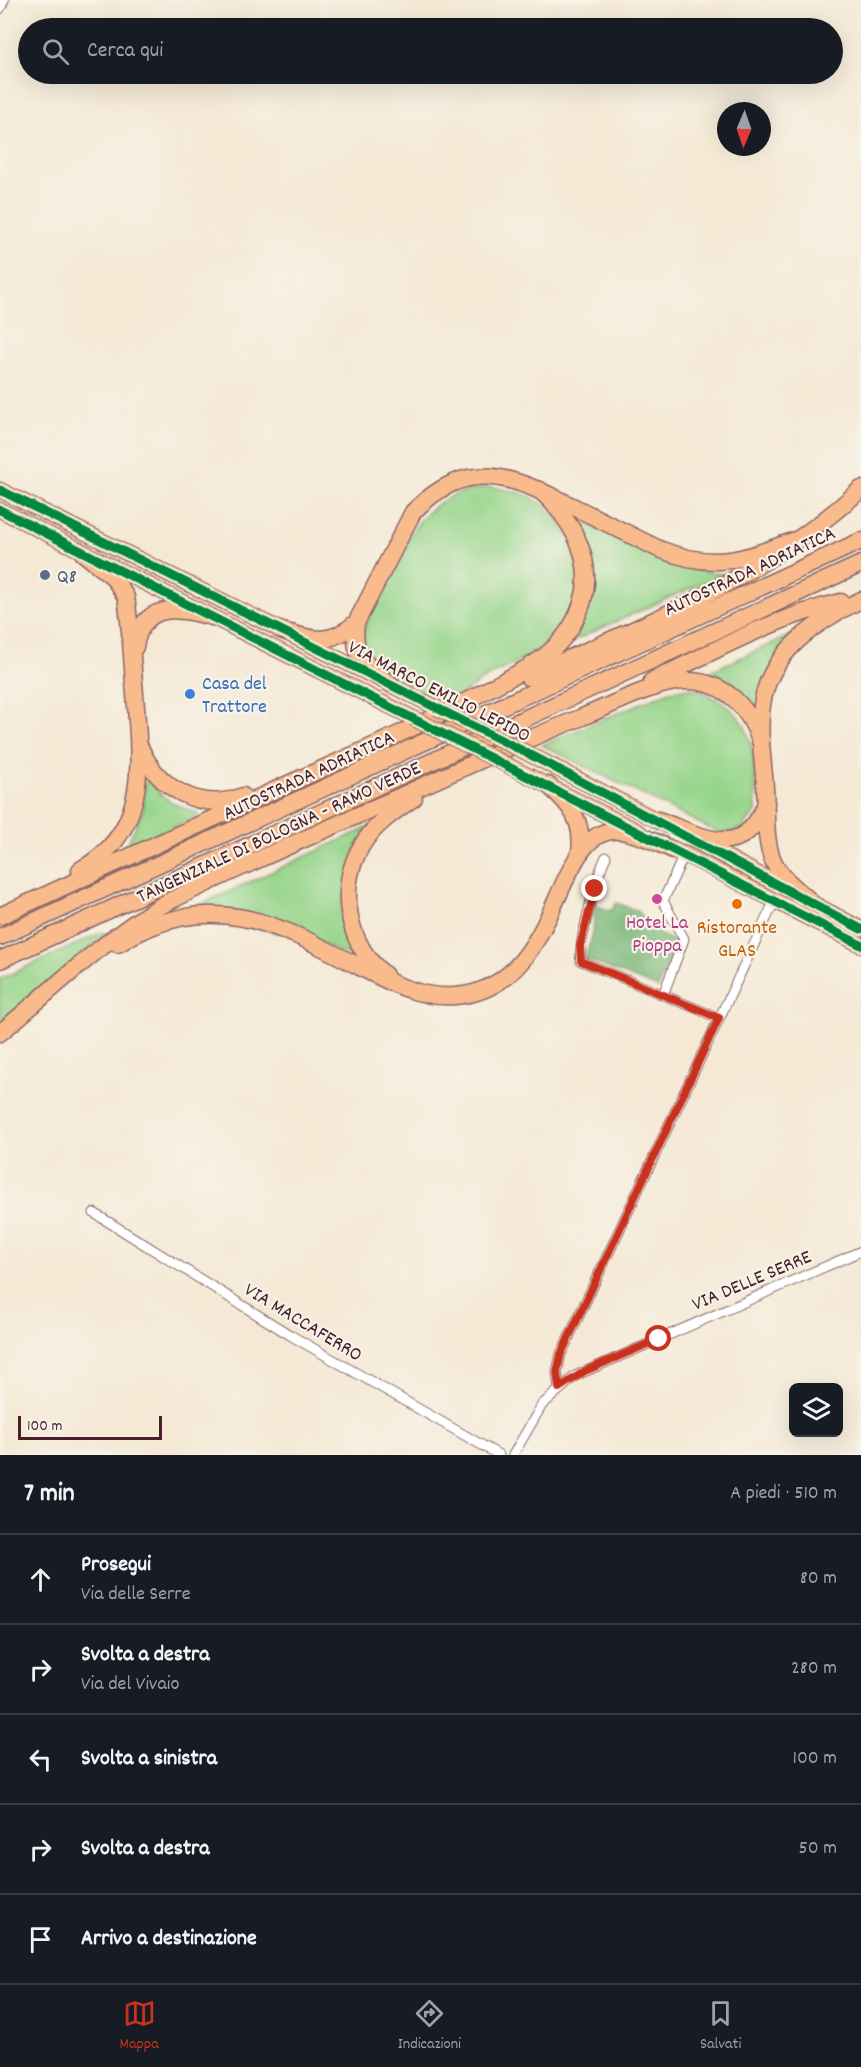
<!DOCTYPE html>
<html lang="it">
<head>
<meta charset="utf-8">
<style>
  body { margin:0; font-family:Dekko,sans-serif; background:#242831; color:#f1f3f6 }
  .controls { position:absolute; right:18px; bottom:18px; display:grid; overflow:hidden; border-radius:9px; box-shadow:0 6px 24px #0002 }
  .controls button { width:54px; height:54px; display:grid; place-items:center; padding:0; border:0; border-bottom:2px solid #363941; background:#171b24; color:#f1f3f6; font:30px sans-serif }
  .compass { position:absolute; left:717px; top:102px; width:54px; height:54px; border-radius:50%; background:#171b24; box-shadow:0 6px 24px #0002; rotate:182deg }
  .scale { position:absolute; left:18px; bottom:15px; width:144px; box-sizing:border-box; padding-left:6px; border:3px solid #4a1f2b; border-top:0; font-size:16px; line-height:21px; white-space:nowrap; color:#4a1f2b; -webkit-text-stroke:4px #f7f3e8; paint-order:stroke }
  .stop { position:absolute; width:18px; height:18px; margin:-14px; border:4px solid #c8321e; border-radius:50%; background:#fff }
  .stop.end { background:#c8321e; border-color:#fff; box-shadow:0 2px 6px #0008 }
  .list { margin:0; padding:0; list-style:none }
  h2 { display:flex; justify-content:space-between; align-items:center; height:78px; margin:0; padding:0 24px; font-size:26px }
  h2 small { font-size:20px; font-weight:400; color:#9ea1a6 }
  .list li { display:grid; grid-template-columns:39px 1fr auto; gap:18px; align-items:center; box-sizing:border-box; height:90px; padding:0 24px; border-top:2px solid #363941 }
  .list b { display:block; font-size:22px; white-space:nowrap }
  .list p { margin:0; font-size:20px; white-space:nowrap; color:#9ea1a6 }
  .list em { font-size:20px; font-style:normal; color:#9ea1a6 }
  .icon { flex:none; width:33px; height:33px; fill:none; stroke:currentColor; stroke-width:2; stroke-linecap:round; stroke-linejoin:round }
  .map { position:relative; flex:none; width:861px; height:1455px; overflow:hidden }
  .search { position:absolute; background:#171b24; box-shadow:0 6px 24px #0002; left:18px; right:18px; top:18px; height:66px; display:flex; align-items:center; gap:15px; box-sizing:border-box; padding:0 21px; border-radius:33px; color:#9ea1a6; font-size:22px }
  .sheet { height:528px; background:#171b24 }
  nav { display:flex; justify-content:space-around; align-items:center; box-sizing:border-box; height:84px; border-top:2px solid #363941; background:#171b24; font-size:16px; color:#9ea1a6 }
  nav a { display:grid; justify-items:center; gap:3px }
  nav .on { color:#c8321e }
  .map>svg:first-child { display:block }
</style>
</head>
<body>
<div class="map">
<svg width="861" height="1455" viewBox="0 0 861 1455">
  <rect width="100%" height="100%" fill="#f7f3e8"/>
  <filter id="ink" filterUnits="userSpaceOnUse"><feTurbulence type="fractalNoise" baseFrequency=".0167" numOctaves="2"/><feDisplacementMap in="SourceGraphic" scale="12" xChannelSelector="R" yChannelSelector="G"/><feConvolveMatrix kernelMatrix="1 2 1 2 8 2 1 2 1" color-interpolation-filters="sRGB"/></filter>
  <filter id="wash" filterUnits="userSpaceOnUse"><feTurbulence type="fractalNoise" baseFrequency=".008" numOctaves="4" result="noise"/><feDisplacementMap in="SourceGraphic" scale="24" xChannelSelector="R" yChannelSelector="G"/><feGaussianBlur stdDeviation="1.35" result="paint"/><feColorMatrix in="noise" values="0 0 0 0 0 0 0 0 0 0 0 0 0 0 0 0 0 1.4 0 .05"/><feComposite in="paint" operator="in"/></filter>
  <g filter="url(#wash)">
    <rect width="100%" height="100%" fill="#f5e9d6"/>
    <g fill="#96d58b" stroke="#707a5b" stroke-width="1.5">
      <path d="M491,487C508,490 525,492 539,502C580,529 589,594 558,632C538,656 510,664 484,679C473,685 462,695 451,703L391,677L372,663L361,641C367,617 379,596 390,573C416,522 429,493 491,487Z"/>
      <path d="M574,517L662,561L683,568L722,574L573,641C598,592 604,568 574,517Z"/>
      <path d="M791,635L757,716L710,675L709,672Z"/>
      <path d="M691,688C760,710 753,749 756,812L742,828L721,834L542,745L670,691Z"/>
      <path d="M146,778C159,795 175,808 197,812L198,816L125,849L143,810Z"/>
      <path d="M371,826C362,849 346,881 342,905C339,924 351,947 361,962L317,941L185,912Z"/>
      <path d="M103,932L105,935L0,1024V979Z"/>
    </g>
    <path fill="#78b677" stroke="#616a51" stroke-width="1.5" d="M616,903L638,911L659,934L676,942L658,988L585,959L593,933L595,905L611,911Z"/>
  </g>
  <g filter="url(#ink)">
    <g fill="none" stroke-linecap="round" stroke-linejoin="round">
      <g stroke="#866667" stroke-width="11">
        <g id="street">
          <path d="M0,9L4,0"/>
          <path d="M606,857C598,872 577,946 581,961L719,1018"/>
          <path d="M663,995L684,939L663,901L684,855"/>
          <path d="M94,1213L290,1335L499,1455"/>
          <path d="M559,1388L557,1372L561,1354L775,900"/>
          <path d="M513,1455L542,1405L575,1376L861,1251"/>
        </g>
      </g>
      <g stroke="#866667" stroke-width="17">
        <g id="primary">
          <path d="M0,490L437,708"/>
          <path d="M0,510L413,718"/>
          <path d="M529,754L668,826"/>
          <path d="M511,767L639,832"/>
          <path d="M689,837L861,929"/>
          <path d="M674,849L861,945"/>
        </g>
      </g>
      <g stroke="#866667" stroke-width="19">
        <g id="highway">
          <path d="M280,630C314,640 328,646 356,623"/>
          <path d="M135,647C142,602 177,607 211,617"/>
          <path d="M528,677C647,623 763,579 861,489"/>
          <path d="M652,681C713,652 774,617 841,602"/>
          <path d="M392,685C366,665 352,658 356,623L413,512C468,456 511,476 572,506C601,520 630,535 659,549C719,573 747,557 804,537"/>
          <path d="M140,747C157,788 200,813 243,796"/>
          <path d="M548,785C571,805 584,821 580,853"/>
          <path d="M658,820C703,836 743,863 766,803"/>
          <path d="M80,870C150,832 140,762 135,694C132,662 131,629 126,597L113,577L83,553"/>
          <path d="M809,900C798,890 784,880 777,868C763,847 767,811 765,787C763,760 758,732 762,705C769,652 817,621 861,600"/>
          <path d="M0,916C99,870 198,825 297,780C360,752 424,724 485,691C517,673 551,660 571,627C603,575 580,528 540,490"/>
          <path d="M0,937L861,541"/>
          <path d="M118,944C209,887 276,923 360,967C389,982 421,999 455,996C560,988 552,838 611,831C630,828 666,847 684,855"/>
          <path d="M0,960L861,564"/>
          <path d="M385,975C346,944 337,887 362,845C374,825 395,811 414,798"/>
          <path d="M0,1033C53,989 102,941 162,905C225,873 291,845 356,816C430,783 504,748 580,718C610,706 656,681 687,681C726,681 750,709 761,743"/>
        </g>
      </g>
      <use href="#street" stroke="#fff" stroke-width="9"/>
      <use href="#primary" stroke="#fabb8c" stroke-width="15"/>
      <use href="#highway" stroke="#fabb8c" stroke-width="16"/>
      <g stroke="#866667" stroke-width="17" stroke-linecap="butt">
        <g id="primary-bridge">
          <path d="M437,708L529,754"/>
          <path d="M413,718L511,767"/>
        </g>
      </g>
      <use href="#primary-bridge" stroke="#fabb8c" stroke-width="15"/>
      <g stroke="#f7f3e8" stroke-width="13">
        <g id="cycleway">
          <path d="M0,490L529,754L861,929"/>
          <path d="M0,510L861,945"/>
        </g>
      </g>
      <use href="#cycleway" stroke="#00873e" stroke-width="9"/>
    </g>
  </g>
  <g fill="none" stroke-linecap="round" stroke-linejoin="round" filter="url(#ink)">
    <path stroke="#c8321e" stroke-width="8" d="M595,889L580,946L581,961L719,1018L561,1354L557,1372L559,1388L585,1371L659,1339"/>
  </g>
  <circle fill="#5c6f8a" stroke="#f7f3e8" stroke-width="2" cx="45" cy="575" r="6"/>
  <circle fill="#3f7fe0" stroke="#f7f3e8" stroke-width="2" cx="190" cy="694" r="6"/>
  <circle fill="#d1479c" stroke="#f7f3e8" stroke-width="2" cx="657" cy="899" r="6"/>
  <circle fill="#e8710a" stroke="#f7f3e8" stroke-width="2" cx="737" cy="904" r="6"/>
  <g text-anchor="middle" stroke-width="4.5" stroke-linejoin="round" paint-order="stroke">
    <g font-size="20" fill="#4a1f2b" stroke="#f7f3e8">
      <text transform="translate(749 570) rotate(-25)" y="7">AUTOSTRADA ADRIATICA</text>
      <text transform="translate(440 690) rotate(27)" y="7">VIA MARCO EMILIO LEPIDO</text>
      <text transform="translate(308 774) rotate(-25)" y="7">AUTOSTRADA ADRIATICA</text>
      <text transform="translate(278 831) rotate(-25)" y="7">TANGENZIALE DI BOLOGNA - RAMO VERDE</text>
      <text transform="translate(751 1279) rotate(-23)" y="7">VIA DELLE SERRE</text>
      <text transform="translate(304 1321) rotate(31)" y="7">VIA MACCAFERRO</text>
    </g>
    <g font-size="20" fill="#4e5e75" stroke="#f7f3e8" text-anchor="start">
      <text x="57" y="582">Q8</text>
    </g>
    <g font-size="20" fill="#366cbe" stroke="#f7f3e8" text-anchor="start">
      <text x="202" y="689">Casa del<tspan x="202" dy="23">Trattore</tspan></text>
    </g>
    <g font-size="20" fill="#b23c85" stroke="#f7f3e8">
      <text x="657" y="928">Hotel La<tspan x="657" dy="23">Pioppa</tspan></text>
    </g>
    <g font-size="20" fill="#c56008" stroke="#f7f3e8">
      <text x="737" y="933">Ristorante<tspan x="737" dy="23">GLAS</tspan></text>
    </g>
  </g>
</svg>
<div class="controls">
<button><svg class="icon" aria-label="layers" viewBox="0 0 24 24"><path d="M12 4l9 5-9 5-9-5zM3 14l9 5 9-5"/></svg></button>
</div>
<svg class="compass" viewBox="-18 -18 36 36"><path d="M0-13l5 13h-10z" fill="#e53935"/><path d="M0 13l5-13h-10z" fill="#9ea1a6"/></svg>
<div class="scale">100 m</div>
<div class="stop" style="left:659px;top:1339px"></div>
<div class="stop end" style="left:595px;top:889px"></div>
<div class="search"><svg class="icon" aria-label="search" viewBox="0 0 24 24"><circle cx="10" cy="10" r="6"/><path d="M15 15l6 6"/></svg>Cerca qui</div>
</div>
<section class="sheet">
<h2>7 min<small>A piedi · 510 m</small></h2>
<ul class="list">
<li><svg class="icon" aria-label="ahead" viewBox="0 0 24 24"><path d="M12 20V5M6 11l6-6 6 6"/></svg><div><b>Prosegui</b><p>Via delle Serre</p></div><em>80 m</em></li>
<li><svg class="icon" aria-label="right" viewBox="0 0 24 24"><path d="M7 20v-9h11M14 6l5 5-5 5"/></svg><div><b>Svolta a destra</b><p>Via del Vivaio</p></div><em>280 m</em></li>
<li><svg class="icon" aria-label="left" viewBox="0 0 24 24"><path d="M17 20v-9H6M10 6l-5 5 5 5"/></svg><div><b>Svolta a sinistra</b></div><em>100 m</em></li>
<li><svg class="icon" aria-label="right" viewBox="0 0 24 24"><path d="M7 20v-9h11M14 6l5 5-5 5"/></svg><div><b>Svolta a destra</b></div><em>50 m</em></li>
<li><svg class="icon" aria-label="arrive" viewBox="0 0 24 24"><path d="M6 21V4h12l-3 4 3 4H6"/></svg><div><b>Arrivo a destinazione</b></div></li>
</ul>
</section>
<nav>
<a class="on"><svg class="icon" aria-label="map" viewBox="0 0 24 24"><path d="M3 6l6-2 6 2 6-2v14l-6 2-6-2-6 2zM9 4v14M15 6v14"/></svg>Mappa</a>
<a><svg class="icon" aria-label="directions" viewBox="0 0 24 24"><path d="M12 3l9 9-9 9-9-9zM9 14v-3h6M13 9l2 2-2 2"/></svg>Indicazioni</a>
<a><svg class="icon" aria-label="saved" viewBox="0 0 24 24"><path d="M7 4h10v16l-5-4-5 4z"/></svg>Salvati</a>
</nav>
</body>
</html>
